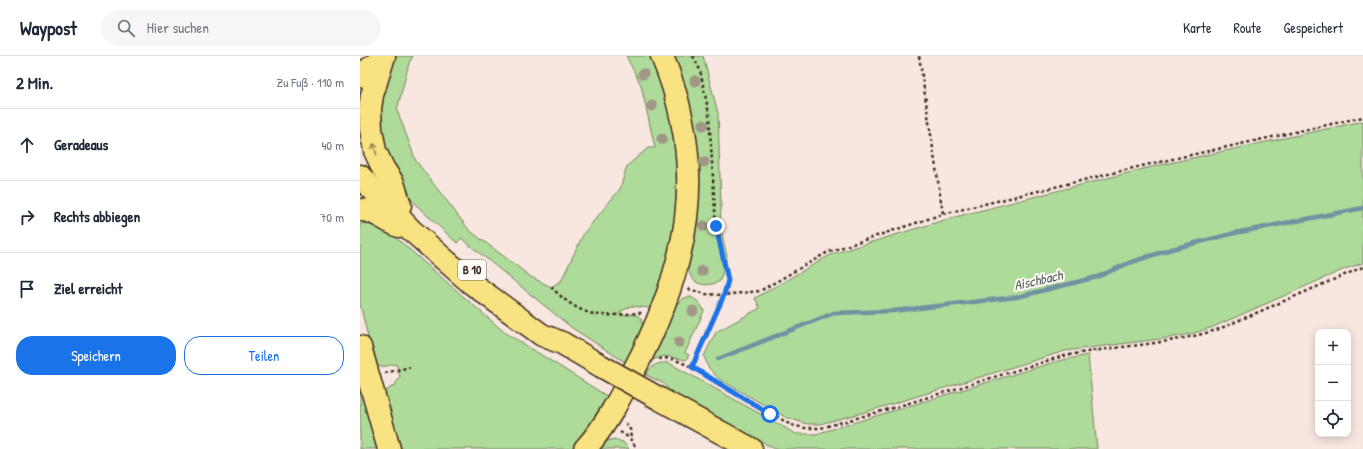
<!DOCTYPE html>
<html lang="de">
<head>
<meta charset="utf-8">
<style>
  body { margin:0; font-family:"Patrick Hand",sans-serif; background:#f6f6f7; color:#1f2937 }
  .controls { position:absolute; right:12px; bottom:12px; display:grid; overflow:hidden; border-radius:8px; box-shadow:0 2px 10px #0003 }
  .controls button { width:36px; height:36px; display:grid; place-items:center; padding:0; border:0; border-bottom:1px solid #e0e1e3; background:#fff; color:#1f2937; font:20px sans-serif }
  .stop { position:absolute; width:12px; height:12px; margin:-9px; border:3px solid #1a73e8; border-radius:50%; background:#fff }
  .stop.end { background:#1a73e8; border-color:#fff; box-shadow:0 1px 4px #0008 }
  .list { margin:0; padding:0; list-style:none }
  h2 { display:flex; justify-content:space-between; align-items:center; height:52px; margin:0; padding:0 16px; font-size:17px }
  h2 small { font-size:13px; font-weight:400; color:#747a83 }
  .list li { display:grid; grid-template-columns:26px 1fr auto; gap:12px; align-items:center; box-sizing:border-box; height:72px; padding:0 16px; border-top:1px solid #e0e1e3 }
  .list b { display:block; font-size:15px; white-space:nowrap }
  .list em { font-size:13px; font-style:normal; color:#747a83 }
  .actions { display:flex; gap:8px; padding:12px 16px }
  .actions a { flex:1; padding:9px 0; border:1px solid #1a73e8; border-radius:16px; text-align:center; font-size:14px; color:#1a73e8 }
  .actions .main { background:#1a73e8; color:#fff }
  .icon { flex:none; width:22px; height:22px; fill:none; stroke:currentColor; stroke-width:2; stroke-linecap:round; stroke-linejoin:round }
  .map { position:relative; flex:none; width:1003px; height:393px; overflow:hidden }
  header { display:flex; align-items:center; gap:24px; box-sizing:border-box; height:56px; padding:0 20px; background:#fff; border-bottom:1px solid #e0e1e3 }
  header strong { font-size:19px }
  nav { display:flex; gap:22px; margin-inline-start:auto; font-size:14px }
  .search { width:280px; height:36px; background:#f6f6f7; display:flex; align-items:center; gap:10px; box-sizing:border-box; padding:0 14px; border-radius:22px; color:#747a83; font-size:15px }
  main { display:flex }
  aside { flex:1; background:#fff }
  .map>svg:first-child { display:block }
</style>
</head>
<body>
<header>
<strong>Waypost</strong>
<div class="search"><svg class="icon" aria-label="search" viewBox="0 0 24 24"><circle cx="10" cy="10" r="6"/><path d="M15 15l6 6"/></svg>Hier suchen</div>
<nav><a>Karte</a><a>Route</a><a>Gespeichert</a></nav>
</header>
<main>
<aside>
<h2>2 Min.<small>Zu Fuß · 110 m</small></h2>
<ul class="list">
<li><svg class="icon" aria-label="ahead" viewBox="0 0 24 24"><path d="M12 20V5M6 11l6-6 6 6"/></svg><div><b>Geradeaus</b></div><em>40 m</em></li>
<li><svg class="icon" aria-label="right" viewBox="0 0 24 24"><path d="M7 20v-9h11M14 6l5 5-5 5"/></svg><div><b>Rechts abbiegen</b></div><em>70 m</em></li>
<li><svg class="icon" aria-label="arrive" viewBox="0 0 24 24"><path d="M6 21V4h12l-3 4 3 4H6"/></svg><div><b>Ziel erreicht</b></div></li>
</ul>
<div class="actions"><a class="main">Speichern</a><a>Teilen</a></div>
</aside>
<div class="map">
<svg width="1003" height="393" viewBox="0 0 1003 393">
  <rect width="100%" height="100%" fill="#f8e6e0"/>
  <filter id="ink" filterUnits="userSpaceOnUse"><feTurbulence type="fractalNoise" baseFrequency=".025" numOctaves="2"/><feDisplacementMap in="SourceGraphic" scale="8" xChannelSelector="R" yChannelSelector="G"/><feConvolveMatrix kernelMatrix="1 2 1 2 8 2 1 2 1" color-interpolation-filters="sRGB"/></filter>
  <g filter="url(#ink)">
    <g fill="#aedb9a" stroke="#74825c">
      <path d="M37,0H53L49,7L37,54L56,105L109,174L171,221L191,231L201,225L224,177L260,133L267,110L288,92H295L281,29L266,0H290L308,48L318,98V159L298,241L289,252L271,250L260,256L261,260C300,250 275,293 268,308L212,272L101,182L97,187L55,148L40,129L20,89V35Z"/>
      <path d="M310,0H343L358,57L361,152L360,170L367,200L360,225C345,233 329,228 328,210L336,165Z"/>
      <path d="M1003,65V207L985,213L853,271L831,278L808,282L705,295L509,355L460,368H447L425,361L359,323L348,311L344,300L356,276L400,252L395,242L472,198L591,162L791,111Z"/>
      <path d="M6,166L13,167L27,174L143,275L250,342L234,367L213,393H42L35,379L22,337L35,329L40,320L36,308L22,311L15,309L0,248V169Z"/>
      <path d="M331,241L340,247L344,255L325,297L329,299L326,304L304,300L287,306L315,250L323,242Z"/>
      <path d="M728,299L737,393H415L310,335L303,327L286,319C291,309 298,306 309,307L436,378H456L698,305Z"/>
      <path d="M0,327L21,393H0Z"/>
      <path d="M254,383L263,386L269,393H238L245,386Z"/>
    </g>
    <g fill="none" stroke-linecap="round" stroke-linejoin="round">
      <path stroke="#7291a1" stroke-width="4.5" d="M358,303L474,257L533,255L657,241L737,221L769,207L808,194L875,177L1003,152"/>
      <g stroke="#3b2a1e" stroke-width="25">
        <g id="major">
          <path d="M24,0L12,39L10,53L11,73L15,95L23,112L33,127L40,149"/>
          <path d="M0,20L23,2"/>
          <path d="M0,120L51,174L111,227L182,279L202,287L241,310"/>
          <path d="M0,154C16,154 24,165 39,170"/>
          <path d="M0,291L29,393"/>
          <path d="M298,342L391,393"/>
          <path d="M225,393C245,371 260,342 273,316C329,211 349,113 302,0"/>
        </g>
      </g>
      <g stroke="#3b2a1e" stroke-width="2.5" stroke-dasharray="3 3" stroke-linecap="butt">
        <path d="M333,0L340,14L349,58L356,170L368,224L364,239L400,235L468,196L583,158L790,108L1003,61"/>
        <path d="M559,0L583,158"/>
        <path d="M191,231C205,245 221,258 242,259C255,260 269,257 282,257"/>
        <path d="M328,233L346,238L364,239L332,311"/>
        <path d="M299,303C310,300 322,307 332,311L431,369L445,372H461L536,351L700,301C753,289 808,290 859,273L1003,211"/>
        <path d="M25,317L50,311"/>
        <path d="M266,367L271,375L270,383"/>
        <path d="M260,376C267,380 275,385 275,393"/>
      </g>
      <use href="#major" stroke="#f8e281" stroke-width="22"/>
      <g stroke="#3b2a1e" stroke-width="25" stroke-linecap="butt">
        <path id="major-bridge" d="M241,310L298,342"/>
      </g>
      <use href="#major-bridge" stroke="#f8e281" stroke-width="22"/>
    </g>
    <g fill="#a09786">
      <circle cx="283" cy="18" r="5.5"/>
      <circle cx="335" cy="25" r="5.5"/>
      <circle cx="292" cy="50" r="5.5"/>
      <circle cx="343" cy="69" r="5.5"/>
      <circle cx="302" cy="83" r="5.5"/>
      <circle cx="344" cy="106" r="5.5"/>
      <circle cx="344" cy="170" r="5.5"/>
      <circle cx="342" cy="215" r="5.5"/>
      <circle cx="333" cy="255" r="5.5"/>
      <circle cx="319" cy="286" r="5.5"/>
    </g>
    <defs><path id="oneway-shaft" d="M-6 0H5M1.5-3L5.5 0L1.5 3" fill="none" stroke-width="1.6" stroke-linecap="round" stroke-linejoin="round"/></defs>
    <use stroke="#9a8650" href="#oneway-shaft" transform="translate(15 93) rotate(-106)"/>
  </g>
  <g fill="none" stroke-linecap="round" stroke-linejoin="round" filter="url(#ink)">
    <path stroke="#1a73e8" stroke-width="5" d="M356,170L368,224L364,239L332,311L410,358"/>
  </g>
  <g text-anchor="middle" stroke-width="4" stroke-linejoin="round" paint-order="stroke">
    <rect fill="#fdfcf7" stroke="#75695f" stroke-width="1" x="98" y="204" width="28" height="20" rx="3"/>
    <g font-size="12" font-weight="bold" fill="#3b2a1e">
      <text x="112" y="218">B 10</text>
    </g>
    <g font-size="14" font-style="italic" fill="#575d5f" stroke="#fdfcf7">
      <text transform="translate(678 224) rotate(-13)" y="5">Aischbach</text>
    </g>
  </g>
</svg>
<div class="controls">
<button>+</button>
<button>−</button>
<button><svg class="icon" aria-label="locate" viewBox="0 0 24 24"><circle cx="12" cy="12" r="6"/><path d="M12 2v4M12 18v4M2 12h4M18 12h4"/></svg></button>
</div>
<div class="stop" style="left:410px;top:358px"></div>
<div class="stop end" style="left:356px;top:170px"></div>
</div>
</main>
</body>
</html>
